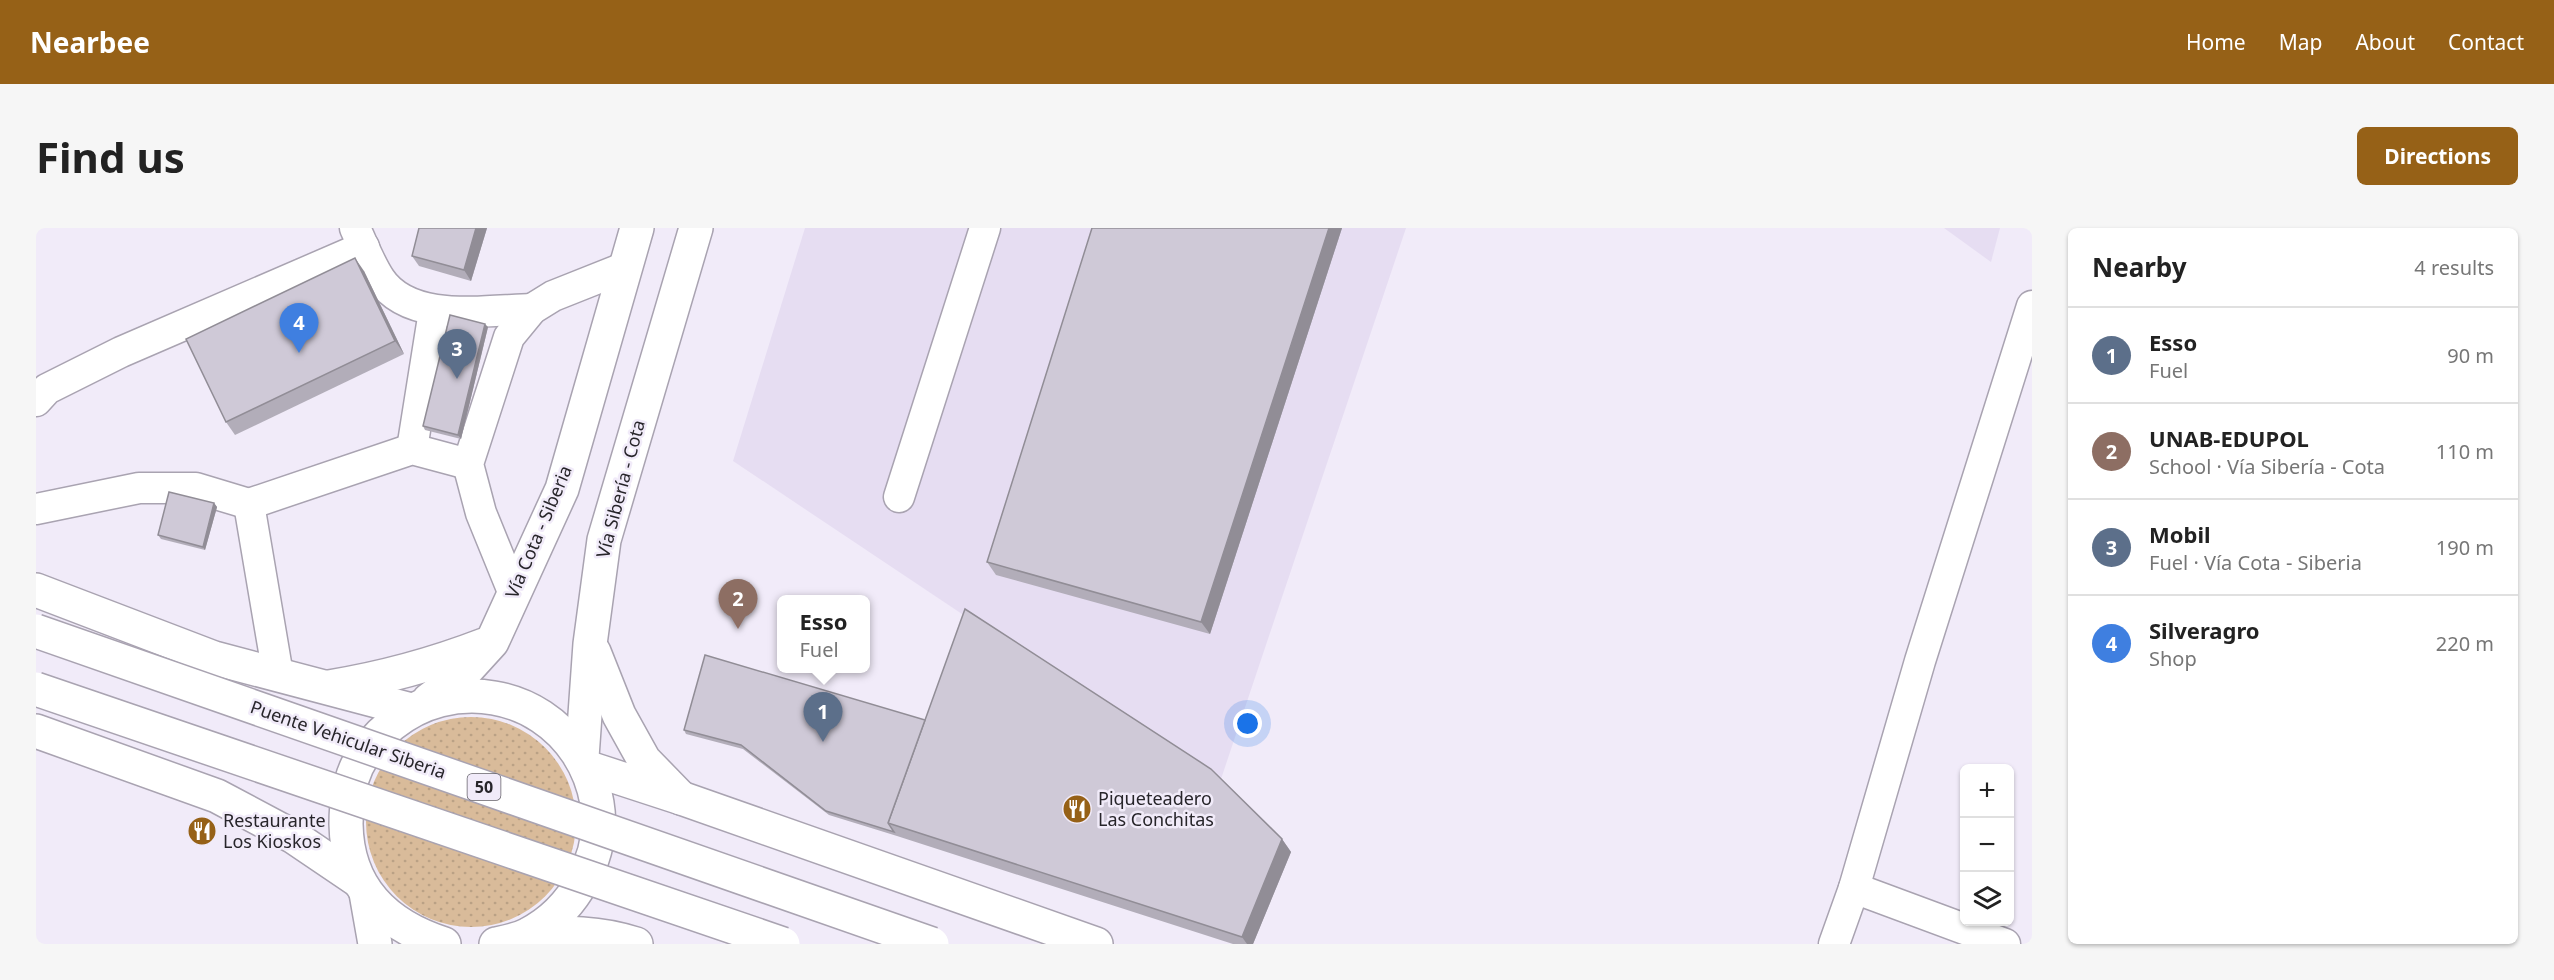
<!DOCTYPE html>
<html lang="en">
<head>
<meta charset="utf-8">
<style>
  body { margin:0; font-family:"Noto Sans",sans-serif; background:#f6f6f6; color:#222 }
  .controls { position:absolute; right:18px; bottom:18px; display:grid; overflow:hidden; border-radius:9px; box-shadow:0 2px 4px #0004 }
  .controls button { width:54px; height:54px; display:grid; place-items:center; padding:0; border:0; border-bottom:2px solid #e0e0e0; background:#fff; color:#222; font:30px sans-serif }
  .you { position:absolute; left:1212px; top:496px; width:21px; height:21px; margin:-15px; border:4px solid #fff; border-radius:50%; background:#1a73e8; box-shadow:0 0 0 9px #1a73e833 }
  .badge { display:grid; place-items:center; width:39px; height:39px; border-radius:50%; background:#966117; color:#fff; font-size:20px; font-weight:700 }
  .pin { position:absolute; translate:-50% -50px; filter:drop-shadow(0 2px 3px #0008) }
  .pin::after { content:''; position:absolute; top:32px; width:21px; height:18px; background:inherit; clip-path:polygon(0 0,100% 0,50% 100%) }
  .popup { position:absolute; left:741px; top:367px; width:93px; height:78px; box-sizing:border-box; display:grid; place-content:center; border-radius:9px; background:#fff; filter:drop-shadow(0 2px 4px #0005); font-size:20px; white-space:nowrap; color:#767676 }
  .popup b { font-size:22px; color:#222 }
  .popup::after { content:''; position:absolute; left:50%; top:100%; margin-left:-12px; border:12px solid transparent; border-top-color:#fff }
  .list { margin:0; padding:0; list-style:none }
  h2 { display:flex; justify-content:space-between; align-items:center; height:78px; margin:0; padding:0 24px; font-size:26px }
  h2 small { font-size:20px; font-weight:400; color:#767676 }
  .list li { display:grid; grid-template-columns:39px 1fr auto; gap:18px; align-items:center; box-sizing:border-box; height:96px; padding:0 24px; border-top:2px solid #e0e0e0 }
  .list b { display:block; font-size:22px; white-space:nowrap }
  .list p { margin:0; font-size:20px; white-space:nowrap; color:#767676 }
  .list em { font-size:20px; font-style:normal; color:#767676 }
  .icon { flex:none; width:33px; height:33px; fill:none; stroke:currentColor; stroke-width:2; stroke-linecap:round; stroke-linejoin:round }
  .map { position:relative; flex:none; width:1996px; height:716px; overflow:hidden; border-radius:9px }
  header { display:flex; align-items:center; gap:36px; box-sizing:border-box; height:84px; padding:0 30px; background:#966117; color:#fff }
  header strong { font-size:28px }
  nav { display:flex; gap:33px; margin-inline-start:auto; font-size:21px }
  .intro { display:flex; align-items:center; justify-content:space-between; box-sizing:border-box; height:144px; padding:0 36px }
  h1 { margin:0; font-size:42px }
  .button { padding:15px 27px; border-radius:9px; background:#966117; color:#fff; font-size:21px; font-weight:700 }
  main { display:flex; gap:36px; padding:0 36px }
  aside { flex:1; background:#fff; border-radius:9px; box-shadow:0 2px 4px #0004 }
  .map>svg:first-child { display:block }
</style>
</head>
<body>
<header>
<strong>Nearbee</strong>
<nav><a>Home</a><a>Map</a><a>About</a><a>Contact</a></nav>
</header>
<div class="intro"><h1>Find us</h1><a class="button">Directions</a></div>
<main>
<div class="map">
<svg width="1996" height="716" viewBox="0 0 1996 716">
  <defs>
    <pattern id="grass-dots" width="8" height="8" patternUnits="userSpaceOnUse" patternTransform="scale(1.5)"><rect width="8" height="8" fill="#d9bb9a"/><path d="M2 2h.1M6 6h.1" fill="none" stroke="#baa185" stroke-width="1.8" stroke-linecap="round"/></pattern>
  </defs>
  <rect width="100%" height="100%" fill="#f1ebf9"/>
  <g fill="#e6ddf2">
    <path d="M769,0H1370L1184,554L938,394L697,233Z"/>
    <path d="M1908,0H1964L1955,34Z"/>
  </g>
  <circle fill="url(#grass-dots)" cx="435" cy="594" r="105"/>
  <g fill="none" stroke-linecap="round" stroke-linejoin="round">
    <g stroke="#a9a3b1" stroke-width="33">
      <g id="minor">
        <path d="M319,0C327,17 334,36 344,51C374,96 449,82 496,81"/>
        <path d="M0,173L11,161L85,124L328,19"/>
        <path d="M376,221L398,83"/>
        <path d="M863,269L949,0"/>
        <path d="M0,281L103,260H160L213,276"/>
        <path d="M478,366L445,285L432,236L473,109L496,81L517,68L590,39"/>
        <path d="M242,447L213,276L376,221L432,236"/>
        <path d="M1818,660L1969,716"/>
        <path d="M1798,716L1818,660L1884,433L1996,78"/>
      </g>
    </g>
    <g stroke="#a9a3b1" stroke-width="36">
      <g id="major">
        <path d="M558,424L583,487L608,532L645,570"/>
        <path d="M293,459C348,450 396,437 448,417"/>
        <path d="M393,472L425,448L456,414L526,261L601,0"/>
        <path d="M546,529L554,416L568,312L660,0"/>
        <path d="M330,665L339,716"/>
        <path d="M408,716C349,697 311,660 310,596C310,577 313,555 321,538C338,506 369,481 404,472C478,454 548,500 561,575C570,628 537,684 491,707C481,712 470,714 460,716"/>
      </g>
    </g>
    <g stroke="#a9a3b1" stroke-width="36">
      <g id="highway">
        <path d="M0,362L178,430L375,482"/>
        <path d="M0,503L181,568L258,609L323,653"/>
        <path d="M550,539L645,570L1060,716"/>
        <path d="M492,707C529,704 564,704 600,716"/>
      </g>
    </g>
    <use href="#minor" stroke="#fff" stroke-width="30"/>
    <use href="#major" stroke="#fff" stroke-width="33"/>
    <use href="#highway" stroke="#fff" stroke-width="33"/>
    <g stroke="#a9a3b1" stroke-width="36" stroke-linecap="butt">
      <g id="highway-bridge">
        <path d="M0,403L896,716"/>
        <path d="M0,461L747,716"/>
      </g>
    </g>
    <use href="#highway-bridge" stroke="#fff" stroke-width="33"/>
  </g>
  <g fill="#b2adb9">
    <path d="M383,0H451L435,53L383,38L376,28Z"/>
    <path d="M1056,0H1306L1174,406L960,347L951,334Z"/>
    <path d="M328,43L368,126L199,207L190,194Z"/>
    <path d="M452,99L425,211L389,202L387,198Z"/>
    <path d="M178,275L181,279L169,322L125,311L122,307Z"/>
    <path d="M648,502L1246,611L1255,624L1217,716H1197L861,608L793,587L707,521L650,506Z"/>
  </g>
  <g fill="#918d96">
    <path d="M440,0H451L435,53L428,42Z"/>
    <path d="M1293,0H1306L1174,406L1165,394Z"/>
    <path d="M319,30L328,43L368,126L359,113Z"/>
    <path d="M449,96L452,99L425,211L422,207Z"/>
    <path d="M178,275L181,279L169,322L167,319Z"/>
    <path d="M1246,611L1255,624L1217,716H1211L1206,709Z"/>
  </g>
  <g fill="#cfc9d7" stroke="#918d96" stroke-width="1.5">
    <path d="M383,0H440L428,42L376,28Z"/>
    <path d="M1056,0H1293L1165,394L951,334Z"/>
    <path d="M319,30L359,113L190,194L150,111Z"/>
    <path d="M414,87L449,96L422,207L387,198Z"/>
    <path d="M133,264L178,275L167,319L122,307Z"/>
    <path d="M929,381L1175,541L1246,611L1206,709L852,595Z"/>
    <path d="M669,427L889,492L852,595L858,604L790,583L705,517L648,502Z"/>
  </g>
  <defs>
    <g id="restaurant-disc" transform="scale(1.5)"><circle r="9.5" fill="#966117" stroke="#f1ebf9"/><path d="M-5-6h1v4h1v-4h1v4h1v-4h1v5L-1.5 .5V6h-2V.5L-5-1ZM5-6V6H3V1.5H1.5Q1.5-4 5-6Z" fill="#fff"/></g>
  </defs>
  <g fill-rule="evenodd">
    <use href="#restaurant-disc" x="1041" y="581"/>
    <use href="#restaurant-disc" x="166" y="603"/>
  </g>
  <g text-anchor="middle" stroke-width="5" stroke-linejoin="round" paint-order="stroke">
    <rect fill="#f1ebf9" stroke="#646068" stroke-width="1.5" x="431.5" y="546" width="33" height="26" rx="4.5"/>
    <g font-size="16" font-weight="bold" fill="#27252a">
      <text x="448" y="565">50</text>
    </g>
    <g font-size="18" fill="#27252a" stroke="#f1ebf9">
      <text transform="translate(585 261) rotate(-75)" y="6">Vía Sibería - Cota</text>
      <text transform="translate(503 304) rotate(-67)" y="6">Vía Cota - Siberia</text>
      <text transform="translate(312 512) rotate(19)" y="6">Puente Vehicular Siberia</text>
    </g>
    <g font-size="18" fill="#27252a" stroke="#f1ebf9" text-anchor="start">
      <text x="1062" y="577">Piqueteadero<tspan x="1062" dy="21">Las Conchitas</tspan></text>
      <text x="187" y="599">Restaurante<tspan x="187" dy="21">Los Kioskos</tspan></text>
    </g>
  </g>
</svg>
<div class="controls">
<button>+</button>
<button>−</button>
<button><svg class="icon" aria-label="layers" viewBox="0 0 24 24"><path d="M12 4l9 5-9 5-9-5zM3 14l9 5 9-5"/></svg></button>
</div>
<div class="you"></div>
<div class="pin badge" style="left:787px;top:514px;background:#5c6f8a">1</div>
<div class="popup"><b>Esso</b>Fuel</div>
<div class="pin badge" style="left:702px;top:401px;background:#8d6e63">2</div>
<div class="pin badge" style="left:421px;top:151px;background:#5c6f8a">3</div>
<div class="pin badge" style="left:263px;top:125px;background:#3f7fe0">4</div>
</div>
<aside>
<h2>Nearby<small>4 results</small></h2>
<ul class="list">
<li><span class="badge" style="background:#5c6f8a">1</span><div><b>Esso</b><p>Fuel</p></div><em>90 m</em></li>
<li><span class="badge" style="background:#8d6e63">2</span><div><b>UNAB-EDUPOL</b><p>School · Vía Sibería - Cota</p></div><em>110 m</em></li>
<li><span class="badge" style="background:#5c6f8a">3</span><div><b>Mobil</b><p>Fuel · Vía Cota - Siberia</p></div><em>190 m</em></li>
<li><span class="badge" style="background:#3f7fe0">4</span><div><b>Silveragro</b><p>Shop</p></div><em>220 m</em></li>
</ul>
</aside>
</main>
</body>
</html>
